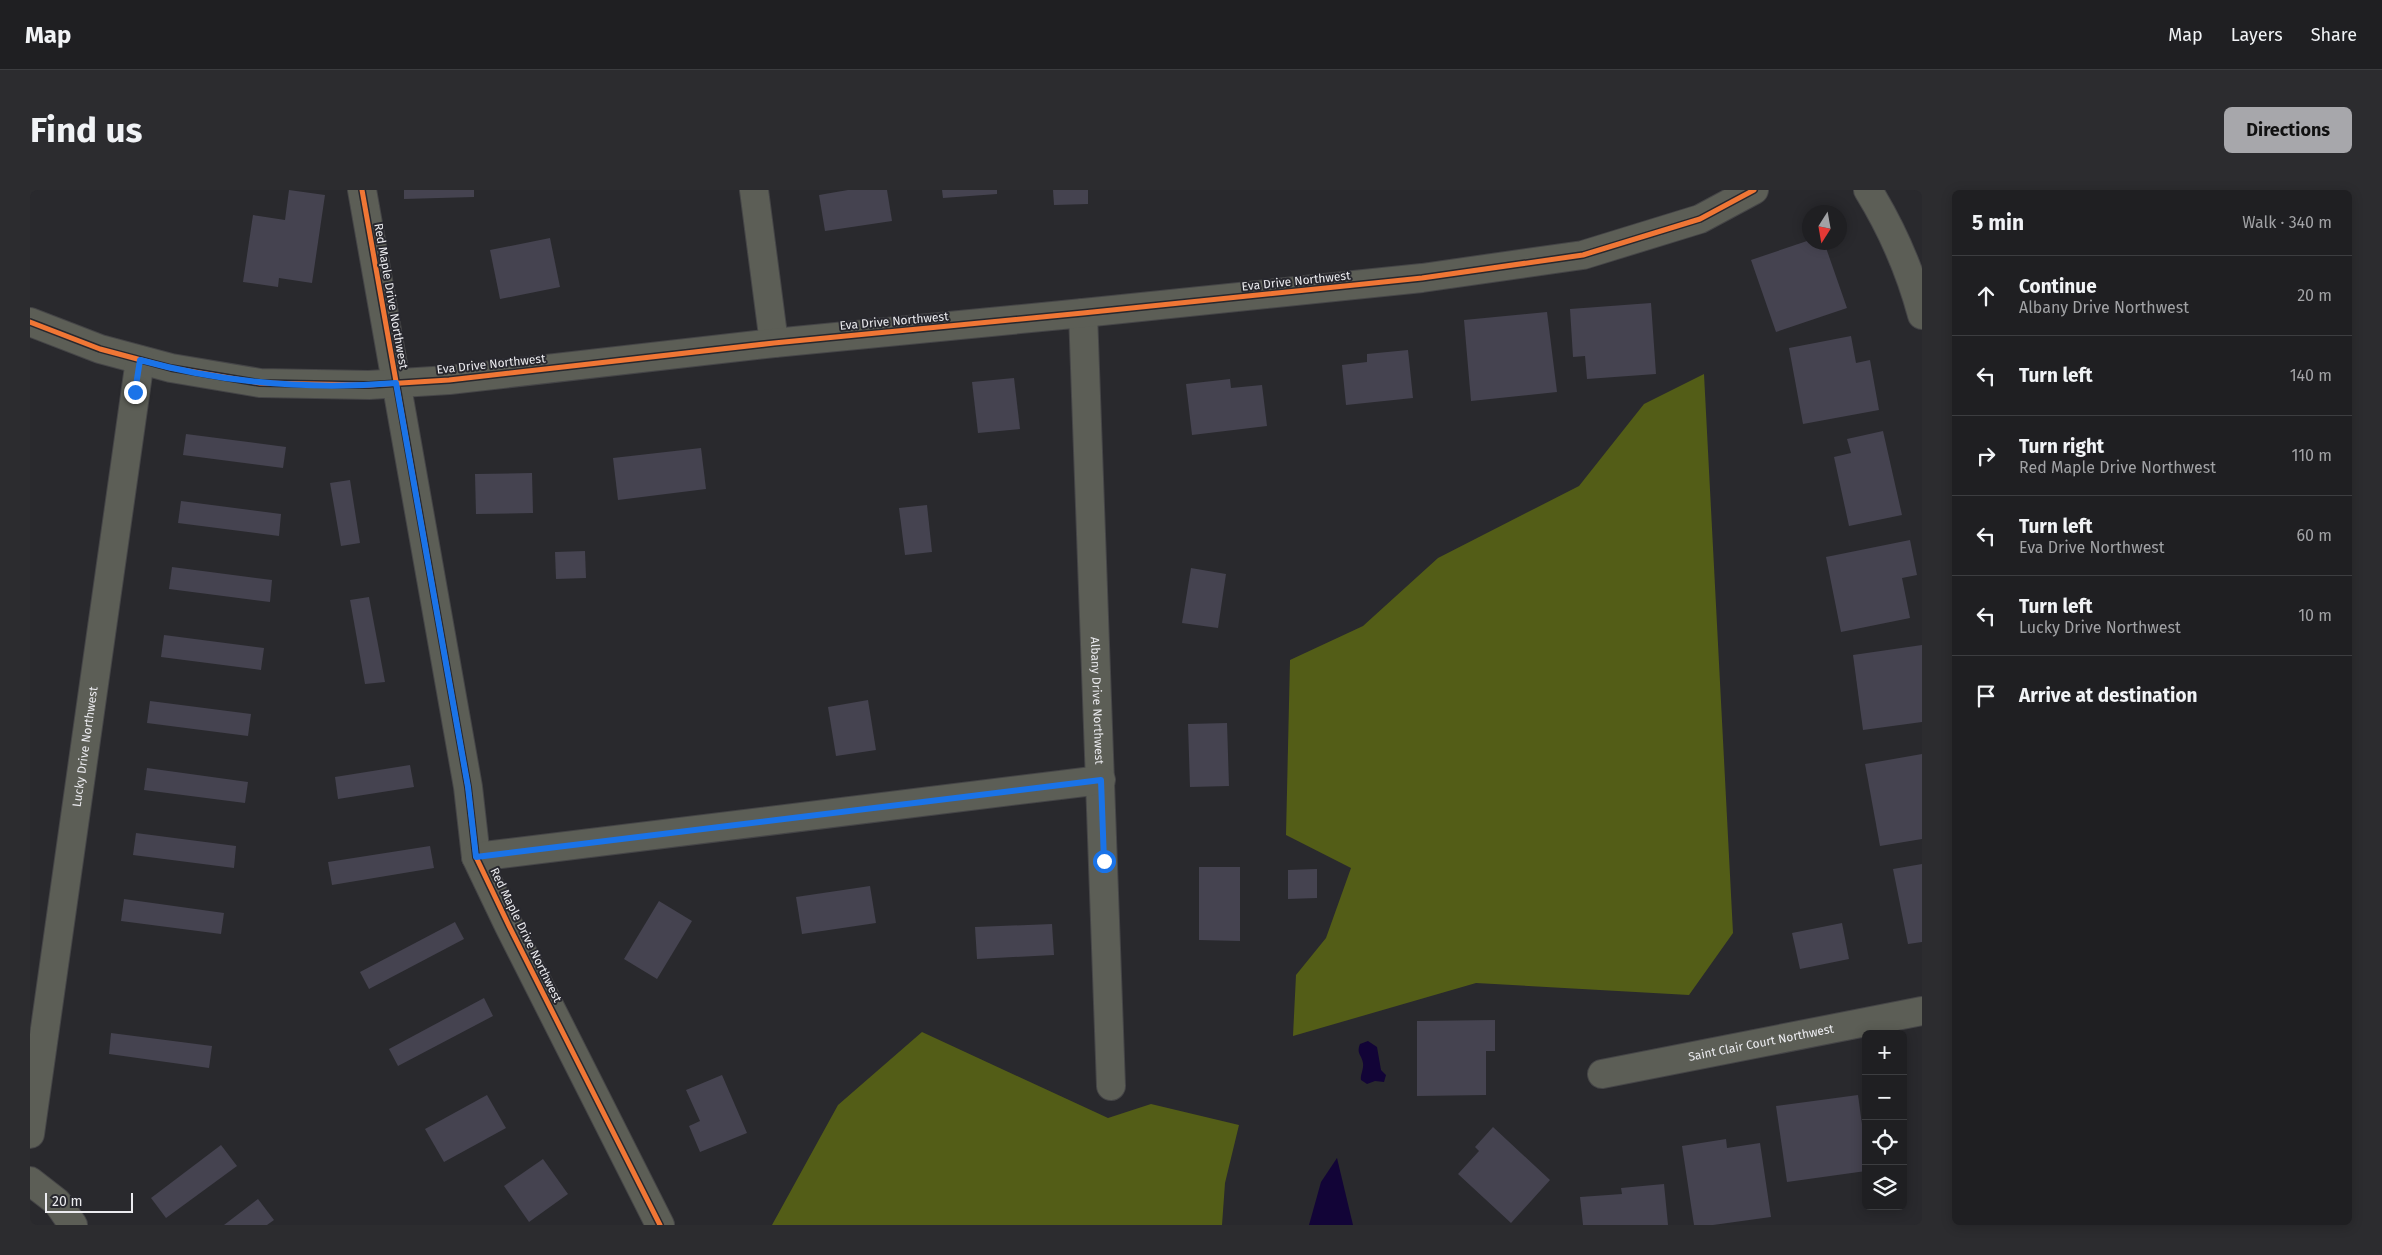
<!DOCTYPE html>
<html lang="en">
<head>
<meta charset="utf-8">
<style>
  body { margin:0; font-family:"Fira Sans",sans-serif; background:#2c2c2f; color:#f1f3f6 }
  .controls { position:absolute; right:15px; bottom:15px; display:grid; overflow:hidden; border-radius:8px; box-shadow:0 2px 12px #0003 }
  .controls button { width:45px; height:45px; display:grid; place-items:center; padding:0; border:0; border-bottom:1px solid #3c3d40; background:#1f1f22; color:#f1f3f6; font:25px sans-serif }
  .compass { position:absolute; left:1772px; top:15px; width:45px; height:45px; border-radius:50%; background:#1f1f22; box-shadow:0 2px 12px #0003; rotate:191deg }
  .scale { position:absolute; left:15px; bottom:12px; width:88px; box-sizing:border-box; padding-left:5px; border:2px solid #ebebef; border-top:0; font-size:14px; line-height:18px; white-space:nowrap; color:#ebebef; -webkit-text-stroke:4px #28282e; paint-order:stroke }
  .stop { position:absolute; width:15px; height:15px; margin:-11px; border:4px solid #1a73e8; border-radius:50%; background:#fff }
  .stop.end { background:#1a73e8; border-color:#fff; box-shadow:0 1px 5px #0008 }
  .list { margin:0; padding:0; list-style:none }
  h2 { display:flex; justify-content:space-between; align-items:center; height:65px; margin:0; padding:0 20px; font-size:21px }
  h2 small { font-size:16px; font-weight:400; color:#a1a2a5 }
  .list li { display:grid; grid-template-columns:32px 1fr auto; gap:15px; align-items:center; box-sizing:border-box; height:80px; padding:0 20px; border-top:1px solid #3c3d40 }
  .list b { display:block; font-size:19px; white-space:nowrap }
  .list p { margin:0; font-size:16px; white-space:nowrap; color:#a1a2a5 }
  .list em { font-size:16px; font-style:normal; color:#a1a2a5 }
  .icon { flex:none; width:28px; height:28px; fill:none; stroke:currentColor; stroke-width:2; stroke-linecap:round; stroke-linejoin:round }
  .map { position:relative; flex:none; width:1892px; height:1035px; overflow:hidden; border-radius:8px }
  header { display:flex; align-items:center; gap:30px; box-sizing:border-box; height:70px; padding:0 25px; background:#1f1f22; border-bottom:1px solid #3c3d40 }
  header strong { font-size:24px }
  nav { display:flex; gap:28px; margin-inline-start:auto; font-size:18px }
  .intro { display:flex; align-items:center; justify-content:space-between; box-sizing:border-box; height:120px; padding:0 30px }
  h1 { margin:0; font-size:35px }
  .button { padding:12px 22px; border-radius:8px; background:#a7a7ab; color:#111; font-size:18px; font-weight:700 }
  main { display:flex; gap:30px; padding:0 30px }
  aside { flex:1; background:#1f1f22; border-radius:8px; box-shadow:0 2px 12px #0003 }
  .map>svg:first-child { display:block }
</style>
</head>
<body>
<header>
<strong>Map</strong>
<nav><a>Map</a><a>Layers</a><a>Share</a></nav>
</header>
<div class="intro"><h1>Find us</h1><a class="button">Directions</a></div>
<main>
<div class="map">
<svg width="1892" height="1035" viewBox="0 0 1892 1035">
  <rect width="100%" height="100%" fill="#29292d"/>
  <g fill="#535d17">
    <path d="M1674,184L1703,743L1659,805L1446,793L1263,846L1266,785L1296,748L1321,678L1256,645L1260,470L1333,436L1408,368L1549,296L1614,214Z"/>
    <path d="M892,842L1078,928L1121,914L1209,935L1195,993L1192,1035H742L808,915Z"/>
  </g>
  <g fill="#120437">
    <path d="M1338,851L1347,857L1351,880L1356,885L1354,892L1345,891L1337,894L1331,890C1330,885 1334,879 1333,873C1332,865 1326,864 1330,854Z"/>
    <path d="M1307,968L1323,1035H1279L1291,992Z"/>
  </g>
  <g fill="#454350">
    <path d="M259,0L295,5L282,93L249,88L248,97L213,92L223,25L255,30Z"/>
    <path d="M374,0H444V7L374,9Z"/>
    <path d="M818,0H857L862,31L795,41L789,5Z"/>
    <path d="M912,0H967V4L913,8Z"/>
    <path d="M1023,0H1058V14L1024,15Z"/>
    <path d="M520,48L530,97L470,109L460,60Z"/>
    <path d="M1780,50V52H1794L1817,118L1746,142L1721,70Z"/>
    <path d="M1621,113L1626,184L1557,189L1555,166L1543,167L1540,119Z"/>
    <path d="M1517,122L1527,202L1441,211L1434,130Z"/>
    <path d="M1821,146L1826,173L1840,170L1849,220L1773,234L1759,158Z"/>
    <path d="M1378,160L1383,208L1316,215L1312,175L1337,172V164Z"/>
    <path d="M984,188L990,239L948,243L942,192Z"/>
    <path d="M1200,189L1201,198L1232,195L1237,236L1162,245L1156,194Z"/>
    <path d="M1853,241L1872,325L1819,336L1804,267L1821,263L1817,249Z"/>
    <path d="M156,244L256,257L253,278L153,265Z"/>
    <path d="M671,258L676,299L588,310L583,268Z"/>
    <path d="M502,283L503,323L446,324L445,284Z"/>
    <path d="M320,290L330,353L311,356L300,293Z"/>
    <path d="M151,311L251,324L249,346L148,333Z"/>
    <path d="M897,315L902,362L875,365L869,318Z"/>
    <path d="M1880,350L1887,385L1872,388L1880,428L1811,442L1796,367Z"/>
    <path d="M555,361L556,388L526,389L525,362Z"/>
    <path d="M142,377L242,390L240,412L139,399Z"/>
    <path d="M1161,378L1196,384L1188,438L1152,433Z"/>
    <path d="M339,407L355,492L335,494L320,410Z"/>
    <path d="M134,445L234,458L231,480L131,467Z"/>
    <path d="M1892,455V532L1833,540L1823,465Z"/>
    <path d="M838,510L846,560L806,566L798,517Z"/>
    <path d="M120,511L221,524L218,546L117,533Z"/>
    <path d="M1197,533L1199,596L1160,597L1158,534Z"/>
    <path d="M1892,564V649L1850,656L1835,574Z"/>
    <path d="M380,575L384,597L308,609L305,587Z"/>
    <path d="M117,578L218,592L215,613L114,600Z"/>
    <path d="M106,643L206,656L204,678L103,665Z"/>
    <path d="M400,656L404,678L302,695L298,672Z"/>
    <path d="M1892,674V752L1878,754L1863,679Z"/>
    <path d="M1169,677H1210V751L1169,750Z"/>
    <path d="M1287,679V708L1258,709V680Z"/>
    <path d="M840,696L846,733L772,744L766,707Z"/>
    <path d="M94,709L194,723L191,744L91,731Z"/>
    <path d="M629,711L662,731L627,789L594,769Z"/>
    <path d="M425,732L434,749L339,799L330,782Z"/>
    <path d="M1812,733L1819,769L1770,779L1762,743Z"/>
    <path d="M1022,734L1024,765L947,769L945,737Z"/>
    <path d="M454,808L463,826L368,876L359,859Z"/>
    <path d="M1465,830V861H1456V905L1387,906V831Z"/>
    <path d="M81,843L182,856L179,878L79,864Z"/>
    <path d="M692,885L717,943L670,962L659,936L670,931L656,900Z"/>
    <path d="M457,905L476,938L414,972L395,939Z"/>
    <path d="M1828,905L1836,964V981L1757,992L1746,916Z"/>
    <path d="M1463,937L1520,990L1481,1033L1428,984L1449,961L1445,957Z"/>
    <path d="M1696,949L1697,958L1730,953L1741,1027L1683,1035H1664L1652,956Z"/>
    <path d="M191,955L207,976L136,1028L121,1008Z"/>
    <path d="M513,969L538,1004L499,1032L474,996Z"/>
    <path d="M1634,994L1638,1035H1553L1550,1007L1592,1004L1591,998Z"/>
    <path d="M228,1009L244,1030L237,1035H194Z"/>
  </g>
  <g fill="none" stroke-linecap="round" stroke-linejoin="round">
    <g stroke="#454547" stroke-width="30">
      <g id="minor">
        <path d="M332,0L438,597L446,667L479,736L630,1035"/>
        <path d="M724,0L744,153"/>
        <path d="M1838,0C1862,39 1880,80 1892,125"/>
        <path id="s1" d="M1053,123L1081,896"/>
        <path d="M0,132L70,159L141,178L230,193L339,195L419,190L744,153L1053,123L1392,88L1553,65L1670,29L1724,0"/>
        <path d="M446,667L1071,590"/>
        <path id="s2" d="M1572,884L1892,821"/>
        <path id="s3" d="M0,944L110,170"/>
        <path d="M0,991L27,1012L43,1035"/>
      </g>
    </g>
    <use href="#minor" stroke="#5c5e56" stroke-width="28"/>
    <g stroke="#28282e" stroke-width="8">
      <g id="cycleway">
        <path d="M332,0L438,597L446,667L479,736L630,1035"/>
        <path d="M0,132L70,159L141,178L230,193L339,195L419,190L744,153L1053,123L1392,88L1553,65L1670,29L1724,0"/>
      </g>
    </g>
    <use href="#cycleway" stroke="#f07635" stroke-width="5"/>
  </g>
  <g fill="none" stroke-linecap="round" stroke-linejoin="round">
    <path stroke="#1a73e8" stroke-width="6" d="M105,202L110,170C193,193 280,200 366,193L438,597L446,667L1071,590L1074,671"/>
  </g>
  <g text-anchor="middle" stroke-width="4" stroke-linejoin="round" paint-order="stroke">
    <g font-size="12" fill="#ebebef" stroke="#28282e">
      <text transform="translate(1266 91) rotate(-6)" y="4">Eva Drive Northwest</text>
      <text transform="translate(361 106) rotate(80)" y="4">Red Maple Drive Northwest</text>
      <text transform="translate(864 131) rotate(-5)" y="4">Eva Drive Northwest</text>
      <text transform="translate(461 174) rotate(-6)" y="4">Eva Drive Northwest</text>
      <text dy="4" stroke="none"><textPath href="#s1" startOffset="388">Albany Drive Northwest</textPath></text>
      <text dy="4" stroke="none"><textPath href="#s3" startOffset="391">Lucky Drive Northwest</textPath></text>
      <text transform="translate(496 745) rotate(64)" y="4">Red Maple Drive Northwest</text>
      <text dy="4" stroke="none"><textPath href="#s2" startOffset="162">Saint Clair Court Northwest</textPath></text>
    </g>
  </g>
</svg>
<div class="controls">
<button>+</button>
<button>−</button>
<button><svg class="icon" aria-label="locate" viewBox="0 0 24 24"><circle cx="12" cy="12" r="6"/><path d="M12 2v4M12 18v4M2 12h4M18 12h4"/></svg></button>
<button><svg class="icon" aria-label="layers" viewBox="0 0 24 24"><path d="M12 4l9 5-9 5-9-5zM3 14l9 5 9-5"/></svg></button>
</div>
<svg class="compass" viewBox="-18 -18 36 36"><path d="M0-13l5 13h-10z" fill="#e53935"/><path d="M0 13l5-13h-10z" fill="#a1a2a5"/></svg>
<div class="scale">20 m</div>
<div class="stop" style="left:1074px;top:671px"></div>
<div class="stop end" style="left:105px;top:202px"></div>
</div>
<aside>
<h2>5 min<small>Walk · 340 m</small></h2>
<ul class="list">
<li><svg class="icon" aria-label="ahead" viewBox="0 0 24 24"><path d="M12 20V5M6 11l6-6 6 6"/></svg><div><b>Continue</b><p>Albany Drive Northwest</p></div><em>20 m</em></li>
<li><svg class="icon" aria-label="left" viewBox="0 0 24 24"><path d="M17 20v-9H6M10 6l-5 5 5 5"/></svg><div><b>Turn left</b></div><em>140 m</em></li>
<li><svg class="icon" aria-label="right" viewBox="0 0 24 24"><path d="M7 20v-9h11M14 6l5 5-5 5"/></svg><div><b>Turn right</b><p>Red Maple Drive Northwest</p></div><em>110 m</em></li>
<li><svg class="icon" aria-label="left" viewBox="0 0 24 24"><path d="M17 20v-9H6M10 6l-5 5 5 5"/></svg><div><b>Turn left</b><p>Eva Drive Northwest</p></div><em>60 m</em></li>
<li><svg class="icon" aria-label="left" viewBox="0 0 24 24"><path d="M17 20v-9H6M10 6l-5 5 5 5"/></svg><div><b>Turn left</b><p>Lucky Drive Northwest</p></div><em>10 m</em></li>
<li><svg class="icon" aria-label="arrive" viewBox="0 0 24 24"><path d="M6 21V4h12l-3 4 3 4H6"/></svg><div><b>Arrive at destination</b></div></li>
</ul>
</aside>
</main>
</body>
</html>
